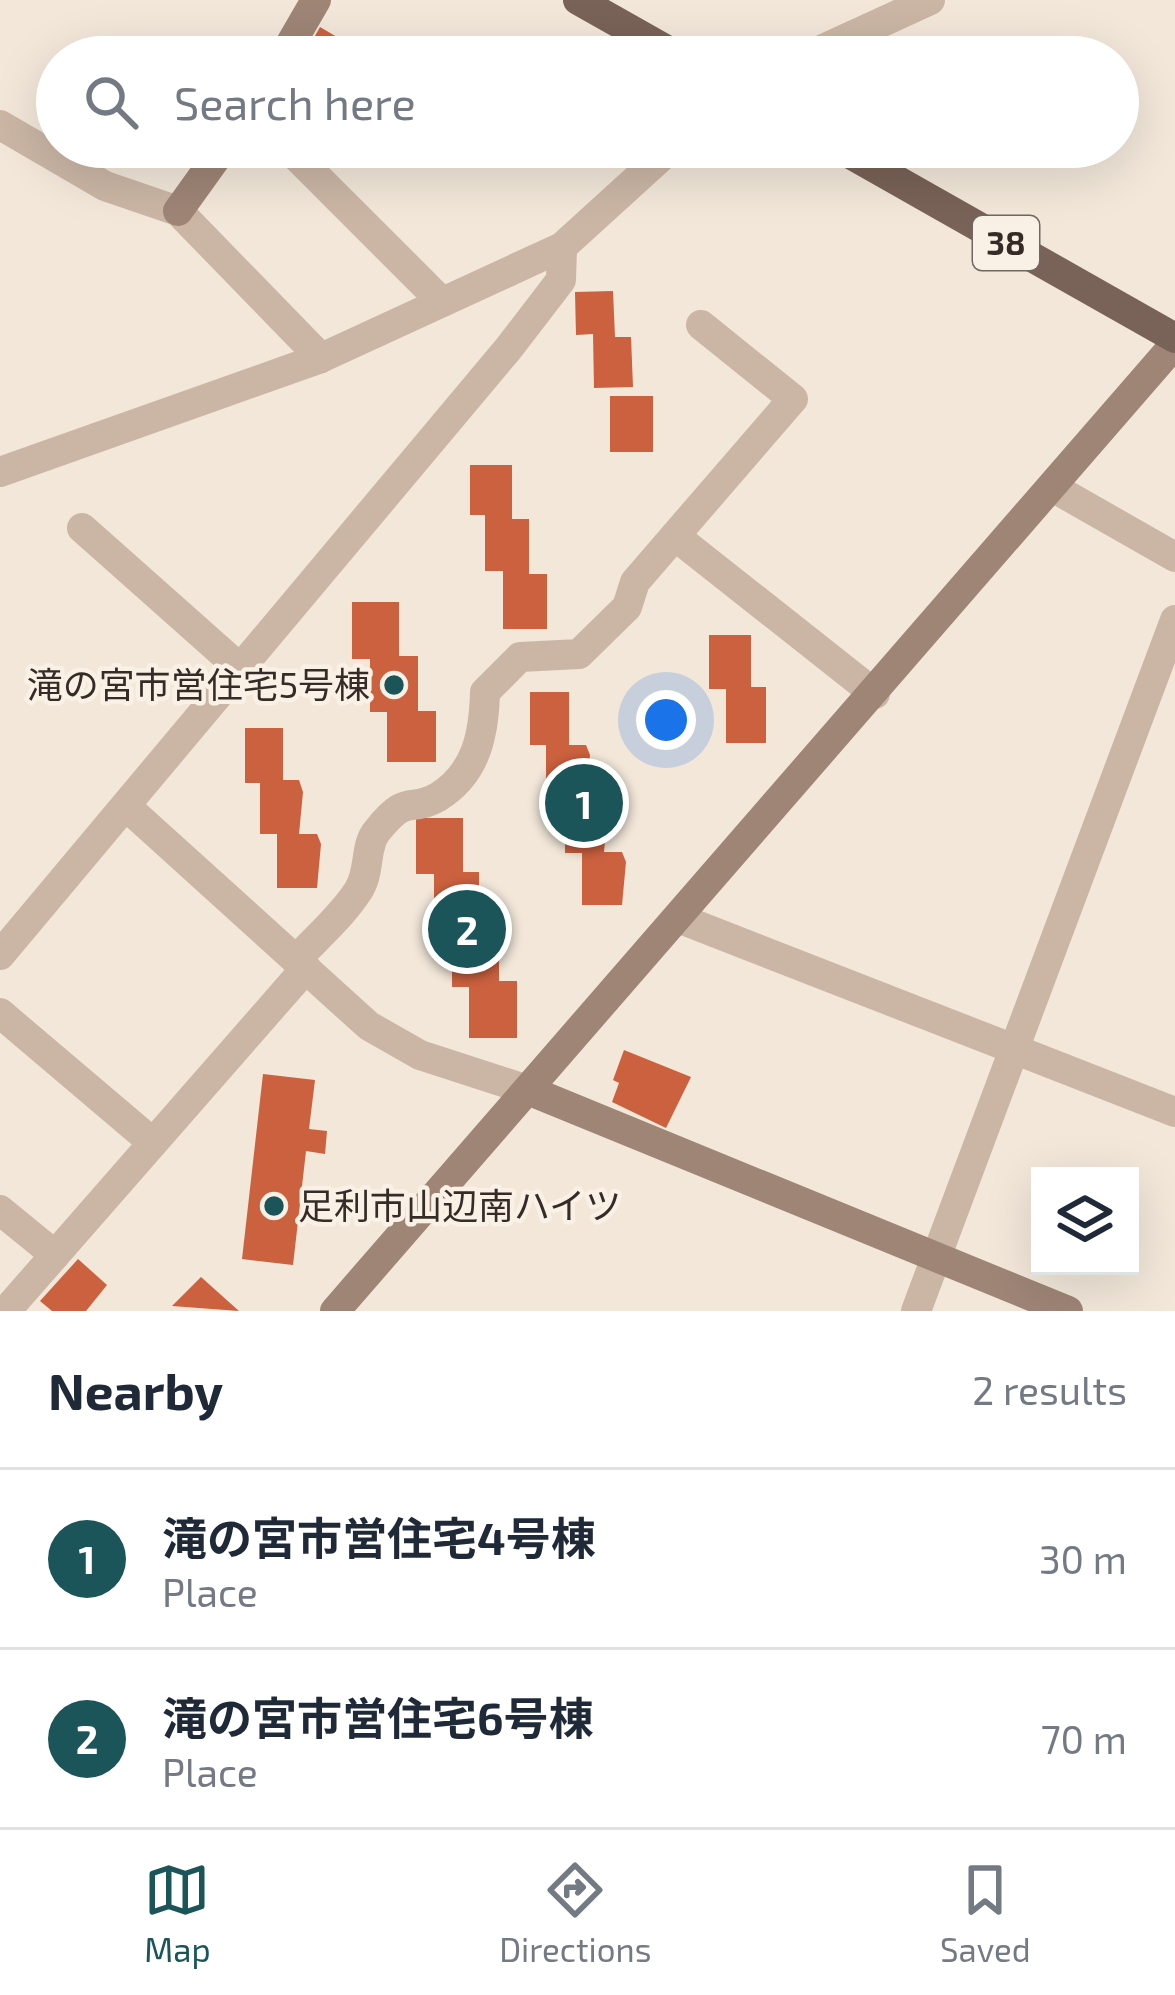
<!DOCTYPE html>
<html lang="en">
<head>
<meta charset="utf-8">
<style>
  body { margin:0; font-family:"Exo 2","Noto Sans JP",sans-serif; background:#f6f6f7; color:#1f2937 }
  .controls { position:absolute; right:36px; bottom:36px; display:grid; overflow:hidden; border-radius:0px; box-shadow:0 12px 48px #0002 }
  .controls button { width:108px; height:108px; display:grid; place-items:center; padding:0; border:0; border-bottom:3px solid #e0e1e3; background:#fff; color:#1f2937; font:60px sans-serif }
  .you { position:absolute; left:666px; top:720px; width:42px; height:42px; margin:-30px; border:9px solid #fff; border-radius:50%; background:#1a73e8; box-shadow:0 0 0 18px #1a73e833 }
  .badge { display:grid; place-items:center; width:78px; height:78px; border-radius:50%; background:#1b5559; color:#fff; font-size:39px; font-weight:700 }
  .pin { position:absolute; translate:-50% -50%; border:6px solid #fff; box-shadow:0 3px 12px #0006 }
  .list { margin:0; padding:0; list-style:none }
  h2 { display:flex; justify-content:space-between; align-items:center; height:156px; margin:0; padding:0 48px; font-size:51px }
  h2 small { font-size:39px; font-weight:400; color:#747a83 }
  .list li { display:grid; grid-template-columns:78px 1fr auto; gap:36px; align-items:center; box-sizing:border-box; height:180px; padding:0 48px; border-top:3px solid #e0e1e3 }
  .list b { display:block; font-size:45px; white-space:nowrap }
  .list p { margin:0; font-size:39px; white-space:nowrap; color:#747a83 }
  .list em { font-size:39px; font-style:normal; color:#747a83 }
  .icon { flex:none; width:66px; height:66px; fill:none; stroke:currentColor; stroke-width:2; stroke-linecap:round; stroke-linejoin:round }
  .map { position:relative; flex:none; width:1175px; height:1311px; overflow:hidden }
  .search { position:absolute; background:#fff; box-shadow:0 12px 48px #0002; left:36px; right:36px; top:36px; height:132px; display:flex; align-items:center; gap:30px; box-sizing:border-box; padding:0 42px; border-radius:66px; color:#747a83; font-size:45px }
  .sheet { height:516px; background:#fff }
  nav { display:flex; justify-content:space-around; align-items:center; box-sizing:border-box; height:168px; border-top:3px solid #e0e1e3; background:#fff; font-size:33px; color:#747a83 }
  nav a { display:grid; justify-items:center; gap:6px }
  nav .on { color:#1b5559 }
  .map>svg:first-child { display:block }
</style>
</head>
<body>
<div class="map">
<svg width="1175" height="1311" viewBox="0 0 1175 1311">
  <rect width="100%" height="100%" fill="#f2e7d9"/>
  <g fill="#cb613f">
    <path d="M320,27L371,57H303Z"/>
    <path d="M613,291L615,337H631L633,387L594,388L593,334L576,335L575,292Z"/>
    <rect x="610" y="396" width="43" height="56"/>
    <path d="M470,465H512V519H529V574H547V629H503V571H485V515H470Z"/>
    <path d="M352,602H399V656H418V711H436V762H387V712H370V659H352Z"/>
    <path d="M709,635H751V687H766V743H726V689H709Z"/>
    <path d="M530,692H569V745H586L590,755L586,798H604L608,809L604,852H622L626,862L622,905H582V853H565V797H546V745H530Z"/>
    <path d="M245,728H283V780H299L303,792L299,834H317L321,844L317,888H277V834H260V783H245Z"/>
    <path d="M416,818H463V872H479V926H499V981H517V1038H469V987H452V932H434V874H416Z"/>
    <path d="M624,1050L691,1077L666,1128L612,1102L619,1083L613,1080Z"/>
    <path d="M263,1074L315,1080L309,1129L327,1131L325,1154L306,1151L293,1265L242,1259Z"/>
    <path d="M78,1259L107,1285L86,1311H52L40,1301Z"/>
    <path d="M201,1277L239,1311L172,1306Z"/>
  </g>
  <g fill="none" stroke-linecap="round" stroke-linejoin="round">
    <g stroke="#cbb6a5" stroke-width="30">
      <path d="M806,57L930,0"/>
      <path d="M0,125L105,186L178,211L321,358"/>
      <path d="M287,147L442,302"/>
      <path d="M0,472L321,358L562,247L672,147"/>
      <path d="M1054,488L1175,557"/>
      <path d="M82,528L243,671"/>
      <path d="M675,536L875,694"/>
      <path d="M128,808L369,1026L420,1055L528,1090"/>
      <path d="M678,918L1175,1112"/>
      <path d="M0,955L508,349L561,280L562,247"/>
      <path d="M296,960C316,938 342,916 358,891C371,872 364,846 377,831C409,791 409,814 438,797C477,773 484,733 485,692L520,657L579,654L627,607L635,582L793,399L701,325"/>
      <path d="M0,1013L152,1142"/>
      <path d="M0,1210L55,1255"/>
      <path d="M6,1311L306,968"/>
      <path d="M916,1311L1175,620"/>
    </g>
    <g stroke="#9e8576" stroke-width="30">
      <path d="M283,57L316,0"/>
      <path d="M178,211L224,147"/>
      <path d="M528,1090L1068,1311"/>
      <path d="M335,1311L1175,344"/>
    </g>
    <g stroke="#796257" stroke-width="30">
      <path d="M578,0L679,57"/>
      <path d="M838,147L1175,338"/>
    </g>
  </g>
  <g fill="#1b5559" stroke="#faf1e6" stroke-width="4.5">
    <circle cx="394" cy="685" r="12"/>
    <circle cx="274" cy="1206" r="12"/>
  </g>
  <g text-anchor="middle" stroke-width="9" stroke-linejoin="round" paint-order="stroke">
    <rect fill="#faf1e6" stroke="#716660" stroke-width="3" x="973" y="216" width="66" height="54" rx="9"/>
    <g font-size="33" font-weight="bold" fill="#362b27">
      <text x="1006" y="255">38</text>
    </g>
    <g font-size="36" fill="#362b27" stroke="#faf1e6" text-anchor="end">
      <text x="370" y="698">滝の宮市営住宅5号棟</text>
      <text x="298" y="1219" text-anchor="start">足利市山辺南ハイツ</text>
    </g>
  </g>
</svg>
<div class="controls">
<button><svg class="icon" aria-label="layers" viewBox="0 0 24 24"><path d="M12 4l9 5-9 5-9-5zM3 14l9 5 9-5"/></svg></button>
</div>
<div class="you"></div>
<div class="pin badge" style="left:584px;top:803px">1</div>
<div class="pin badge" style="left:467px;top:929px">2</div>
<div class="search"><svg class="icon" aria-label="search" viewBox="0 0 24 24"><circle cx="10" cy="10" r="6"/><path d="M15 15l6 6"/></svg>Search here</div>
</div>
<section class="sheet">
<h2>Nearby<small>2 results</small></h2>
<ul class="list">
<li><span class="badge">1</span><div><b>滝の宮市営住宅4号棟</b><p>Place</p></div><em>30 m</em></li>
<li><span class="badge">2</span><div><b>滝の宮市営住宅6号棟</b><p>Place</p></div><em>70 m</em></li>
</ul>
</section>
<nav>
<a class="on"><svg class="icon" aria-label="map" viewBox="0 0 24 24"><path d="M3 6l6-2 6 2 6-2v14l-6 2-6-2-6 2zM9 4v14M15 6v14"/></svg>Map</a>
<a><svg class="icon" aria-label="directions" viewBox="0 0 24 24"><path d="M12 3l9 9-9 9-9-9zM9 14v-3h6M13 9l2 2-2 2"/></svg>Directions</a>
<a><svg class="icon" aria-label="saved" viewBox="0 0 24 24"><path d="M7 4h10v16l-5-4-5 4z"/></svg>Saved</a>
</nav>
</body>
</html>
